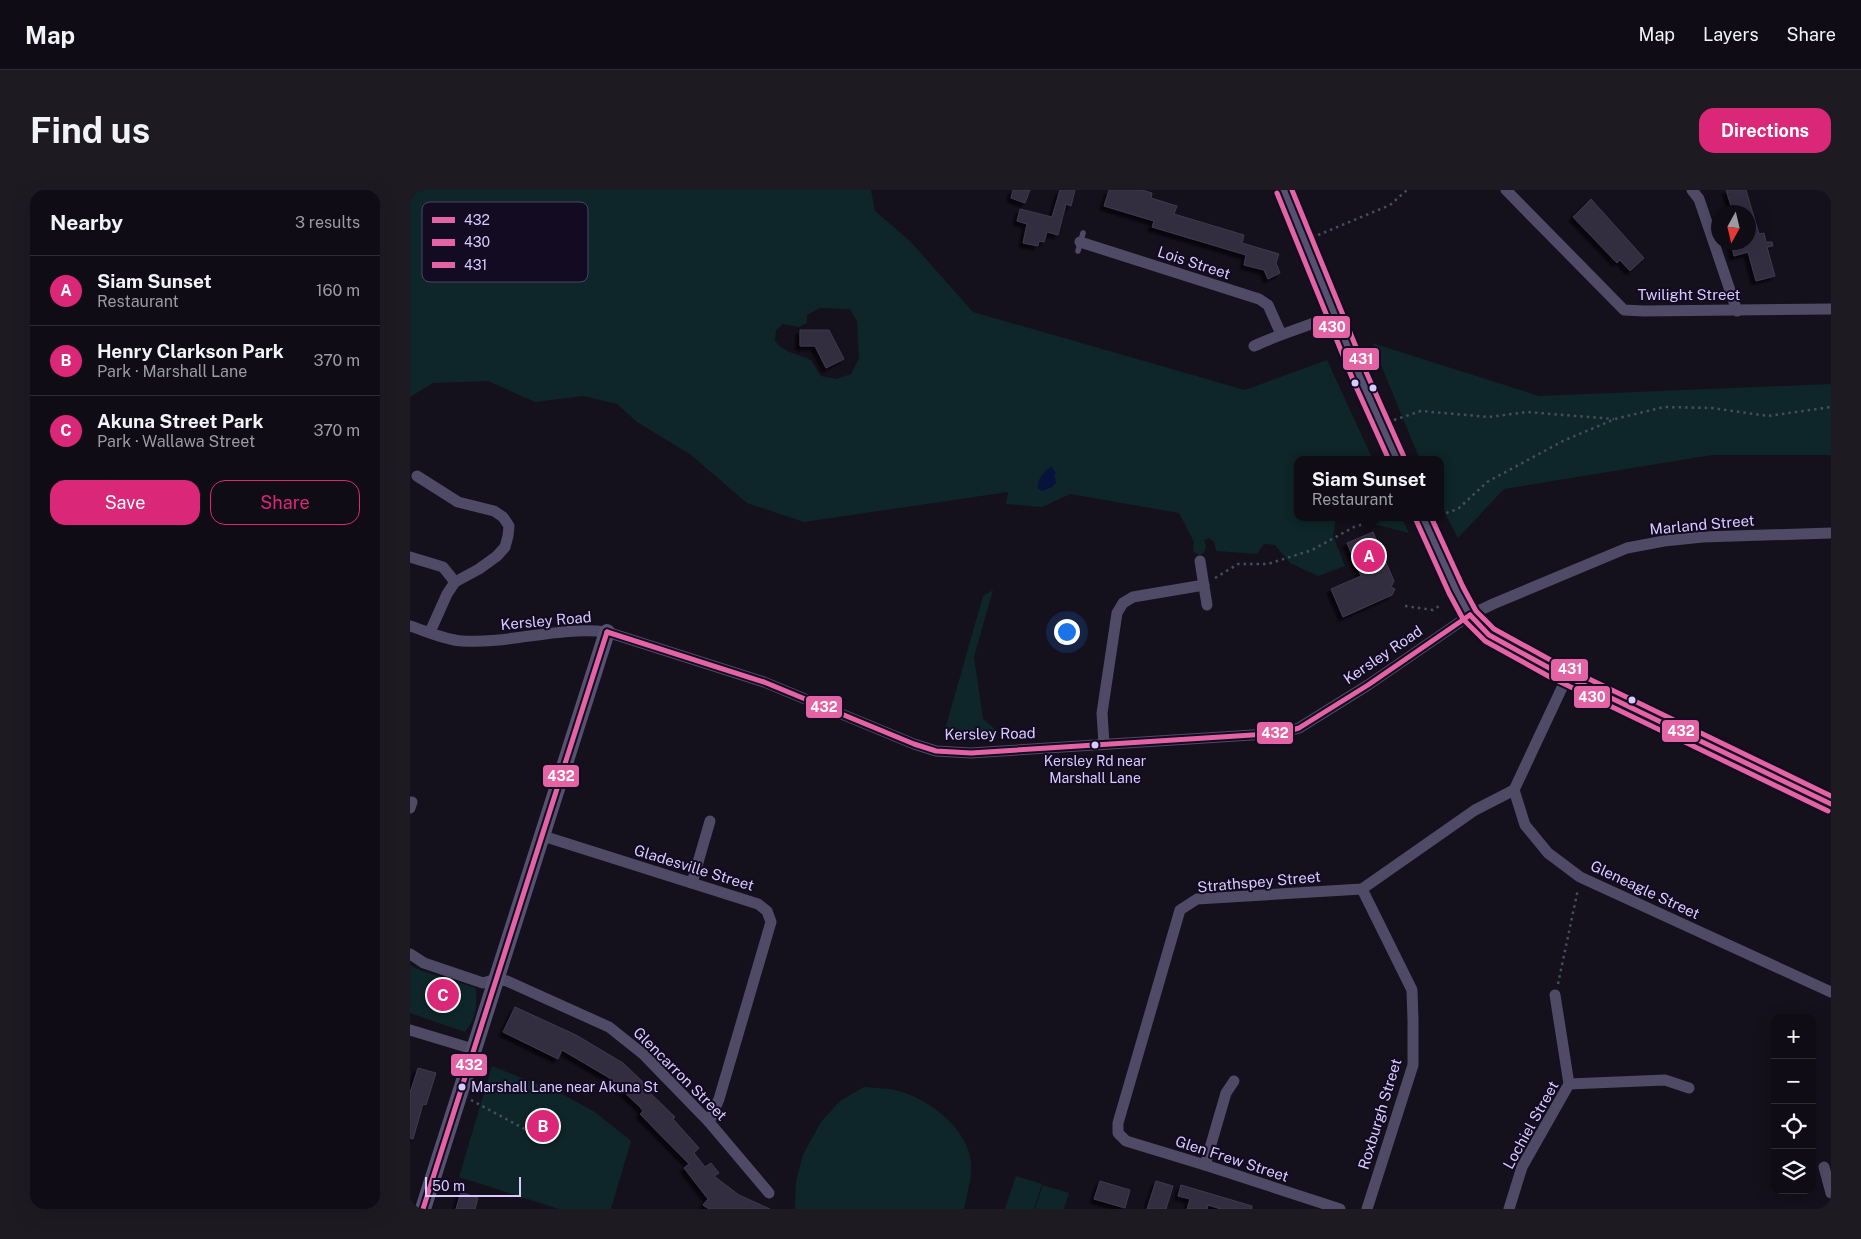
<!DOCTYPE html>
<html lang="en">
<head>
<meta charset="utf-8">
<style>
  body { margin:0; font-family:"Public Sans",sans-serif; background:#1d1a22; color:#f1f3f6 }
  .controls { position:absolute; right:15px; bottom:15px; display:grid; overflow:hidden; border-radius:10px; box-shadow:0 5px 20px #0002 }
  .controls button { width:45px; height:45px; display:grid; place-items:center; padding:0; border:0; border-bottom:1px solid #2f2c34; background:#0f0c15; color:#f1f3f6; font:25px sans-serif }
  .compass { position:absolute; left:1301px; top:15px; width:45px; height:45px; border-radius:50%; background:#0f0c15; box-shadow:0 5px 20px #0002; rotate:188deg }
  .scale { position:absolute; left:15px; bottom:12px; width:96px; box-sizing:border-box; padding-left:5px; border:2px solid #d8cbff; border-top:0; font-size:14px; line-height:18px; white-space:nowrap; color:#d8cbff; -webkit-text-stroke:4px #120b21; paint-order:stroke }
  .you { position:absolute; left:656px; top:441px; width:18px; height:18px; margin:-12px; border:4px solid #fff; border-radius:50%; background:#1a73e8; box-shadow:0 0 0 8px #1a73e833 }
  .badge { display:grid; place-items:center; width:32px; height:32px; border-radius:50%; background:#db2777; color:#fff; font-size:16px; font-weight:700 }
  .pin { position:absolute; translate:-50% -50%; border:2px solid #fff; box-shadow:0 1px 5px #0006 }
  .popup { position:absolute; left:884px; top:266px; width:150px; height:65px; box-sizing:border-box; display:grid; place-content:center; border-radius:10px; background:#0f0c15; filter:drop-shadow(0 1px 4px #0005); font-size:16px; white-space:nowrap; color:#9b9ba0 }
  .popup b { font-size:19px; color:#f1f3f6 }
  .popup::after { content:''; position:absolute; left:50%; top:100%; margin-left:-10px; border:10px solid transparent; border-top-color:#0f0c15 }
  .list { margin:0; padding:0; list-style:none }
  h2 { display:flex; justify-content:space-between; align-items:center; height:65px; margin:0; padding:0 20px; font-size:21px }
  h2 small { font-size:16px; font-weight:400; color:#9b9ba0 }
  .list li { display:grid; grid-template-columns:32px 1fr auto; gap:15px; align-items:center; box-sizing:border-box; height:70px; padding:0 20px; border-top:1px solid #2f2c34 }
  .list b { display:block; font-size:19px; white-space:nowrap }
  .list p { margin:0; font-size:16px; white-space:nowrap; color:#9b9ba0 }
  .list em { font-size:16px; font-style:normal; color:#9b9ba0 }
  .actions { display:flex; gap:10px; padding:15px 20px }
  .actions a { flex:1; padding:11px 0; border:1px solid #db2777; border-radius:15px; text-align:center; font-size:18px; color:#db2777 }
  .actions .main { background:#db2777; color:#fff }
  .icon { flex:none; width:28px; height:28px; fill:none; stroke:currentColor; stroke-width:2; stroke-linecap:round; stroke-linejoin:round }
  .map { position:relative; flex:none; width:1421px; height:1019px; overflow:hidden; border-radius:15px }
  header { display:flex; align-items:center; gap:30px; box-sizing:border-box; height:70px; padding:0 25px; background:#0f0c15; border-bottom:1px solid #2f2c34 }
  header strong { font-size:24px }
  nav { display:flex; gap:28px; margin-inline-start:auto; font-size:18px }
  .intro { display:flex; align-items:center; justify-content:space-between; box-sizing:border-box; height:120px; padding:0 30px }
  h1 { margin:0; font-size:35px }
  .button { padding:12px 22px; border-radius:15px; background:#db2777; color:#fff; font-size:18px; font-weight:700 }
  main { display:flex; gap:30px; padding:0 30px }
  aside { flex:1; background:#0f0c15; border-radius:15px; box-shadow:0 5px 20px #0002 }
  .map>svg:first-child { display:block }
</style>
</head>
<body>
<header>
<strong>Map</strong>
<nav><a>Map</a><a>Layers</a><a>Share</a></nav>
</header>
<div class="intro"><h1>Find us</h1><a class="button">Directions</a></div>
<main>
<aside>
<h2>Nearby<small>3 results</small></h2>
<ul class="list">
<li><span class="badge">A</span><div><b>Siam Sunset</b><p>Restaurant</p></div><em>160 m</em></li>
<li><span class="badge">B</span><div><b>Henry Clarkson Park</b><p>Park · Marshall Lane</p></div><em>370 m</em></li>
<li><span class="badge">C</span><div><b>Akuna Street Park</b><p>Park · Wallawa Street</p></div><em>370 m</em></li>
</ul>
<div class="actions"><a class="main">Save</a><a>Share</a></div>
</aside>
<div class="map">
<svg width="1421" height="1019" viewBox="0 0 1421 1019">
  <defs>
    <filter id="shadow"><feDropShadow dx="-4" dy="4" stdDeviation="1" flood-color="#0009"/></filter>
  </defs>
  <rect width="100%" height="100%" fill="#14101c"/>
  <g fill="#0e2629" fill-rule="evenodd">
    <path d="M0,0H461L465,21L500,51L563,122L835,200L917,170L963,270H888V327H926L923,346L935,376L908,386L880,373L865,355L854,354L847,364L806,361L804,352L799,348L794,350L796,357L794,363L789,365L783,361L784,352L769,323L660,304L632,317L596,314L598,302L394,332L337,313L281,265L227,232L207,214L173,206L125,212L78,191L23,193L0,207ZM410,118L440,119L447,131L449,168L441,184L426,189L411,186L401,170C386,163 376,164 365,151L366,140L373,134L389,137L397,133V125Z"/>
    <path d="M962,153L1129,206L1421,194V265H1302L1094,299L1048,348L1030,314V270H1010Z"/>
    <path d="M935,327H991L999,343Z"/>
    <path d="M583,400L564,467L573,529L585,539L583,544L578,545L538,547L534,543L573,406Z"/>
    <path d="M0,775L12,781L66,798C67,816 67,827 55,842L0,823Z"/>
    <path d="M82,876L152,904L185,922L221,951L201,1019H149L49,987Z"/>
    <path d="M454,897C464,898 475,898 485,900C515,907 553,934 560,966C564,983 557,1002 554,1019H385L386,991L393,965L411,932L430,911Z"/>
    <path d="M606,986L632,994L624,1019H595Z"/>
    <path d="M633,995L659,1003L654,1019H625Z"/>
  </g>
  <path fill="#06133d" d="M641,276L646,283L644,285L646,293L642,297L633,301L628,299C627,287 634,283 641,276Z"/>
  <g fill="#322d3f" stroke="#413951" filter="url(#shadow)">
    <path d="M603,0H620L615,13L601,8Z"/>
    <path d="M650,0H665L661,16L656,14L648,45L637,42L634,52L629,51L628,56L613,53L617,34L607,31L610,19L642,27Z"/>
    <path d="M699,0H732L742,3L741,8L767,16L764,24L834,45L832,53L869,64L866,73L870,83L858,89L854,80L834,75L836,65L742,37L744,31L694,16Z"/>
    <path d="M1316,0H1336L1349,44L1354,43L1356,52H1362L1363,56L1357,57L1365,86L1346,91L1338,62L1324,66L1321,52H1338V22H1323Z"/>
    <path d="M1181,9L1234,68L1220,81L1210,70L1207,73L1163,27Z"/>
    <path d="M390,140H419L434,169L416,178L405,156H390Z"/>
    <path d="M963,342L984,391L981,397L985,399L982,405L933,427L921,399L951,386L937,353Z"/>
    <path d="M105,817L166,845L213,873L235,894L233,896L265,927L263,929L289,958L284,963L295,977L301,973L309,983L304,986L329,1005L360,1019H299L293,1015L298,1009L274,978L279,974L230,924L233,921L230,917L198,887L152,860L148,869L93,842Z"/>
    <path d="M8,878L26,883L16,915L13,914L3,949L0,948V903Z"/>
    <path d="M690,991L720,1000L715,1018L684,1009Z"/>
    <path d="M746,991L763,996L756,1019H737Z"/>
    <path d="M771,995L842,1016V1019H811L798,1015L797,1019H777L780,1009L768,1006Z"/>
    <path d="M51,1002L68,1008L65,1019H46Z"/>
  </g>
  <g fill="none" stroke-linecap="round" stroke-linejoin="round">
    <g stroke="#434e5f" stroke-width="2.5" stroke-dasharray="2.5 4" stroke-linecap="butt">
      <path d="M908,45L980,15L997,0"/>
      <path d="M984,230L1011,221L1079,227L1117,222L1204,229"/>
      <path d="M1030,325L1048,319L1077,292L1153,251L1205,229L1254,217L1302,218L1358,226L1421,217"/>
      <path d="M805,388L828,374H858L902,360L944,337L976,327L999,329"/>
      <path d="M995,416L1023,420L1029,416"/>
      <path d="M1148,794L1168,699"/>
      <path d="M61,910L122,943"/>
    </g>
    <path stroke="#4f4a65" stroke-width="5.5" d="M668,61L673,43"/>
    <g stroke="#4f4a65" stroke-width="11">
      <path d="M1096,0L1214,120L1234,121L1421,119"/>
      <path d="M1282,0L1289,9L1327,121"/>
      <path d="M670,52L849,109L858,115L871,144"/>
      <path d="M844,156C870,144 899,136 926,124"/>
      <path d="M7,286L48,312L84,321L93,327L99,336L98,346L95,357L87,366L69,379L45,392L37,404L20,442"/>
      <path d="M0,367L33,377L45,392"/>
      <path d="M790,371L797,415"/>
      <path d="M0,436C16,441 35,450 52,451C100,454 149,436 197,442L354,492L504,554L526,561L561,563L872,543L889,538L958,495L1060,425L1083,414L1217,358L1254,351L1293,347L1421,343"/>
      <path d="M1157,487L1104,600L1115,635L1138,663L1170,687L1421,802"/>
      <path d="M694,554L692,523L707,423L713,413L723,407L794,395"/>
      <path d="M0,618L2,612"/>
      <path d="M133,646L348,714L357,721L361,732L309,909L299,932"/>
      <path d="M282,693L300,631"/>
      <path d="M952,699L1002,800L1003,830V875L957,1019"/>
      <path d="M0,764L14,773L73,793L86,789L97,791L199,837L233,864L299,932L359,1003"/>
      <path d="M1145,805L1159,894"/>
      <path d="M0,840L63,859"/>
      <path d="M795,975L816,903L824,891"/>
      <path d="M1414,977L1421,1003"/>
      <path d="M930,1019L795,975L716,951L708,943V933L770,720L787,709L952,699L1065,620L1104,600"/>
      <path d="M1099,1019L1112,977L1159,894L1255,890L1279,898"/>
    </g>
    <g stroke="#565170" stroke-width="16">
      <path d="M874,0L950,187L987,270"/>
      <path d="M1013,327L1046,400L1060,425L1079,445L1143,480L1421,614"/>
      <path d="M13,1019L197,442"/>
    </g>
    <g stroke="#120b21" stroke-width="9">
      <g id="bus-1">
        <path d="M1060,425L1079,445L1143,480L1421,614"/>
        <path d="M197,442L354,492L504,554L526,561L561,563L872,543L889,538L958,495L1060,425"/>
        <path d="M13,1019L197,442"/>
      </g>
    </g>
    <g stroke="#120b21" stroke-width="9">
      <g id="bus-2">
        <path d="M867,3L943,190L979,270"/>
        <path d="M1006,330L1039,403L1053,429L1075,451L1140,487L1418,621"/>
      </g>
    </g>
    <g stroke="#120b21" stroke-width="9">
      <g id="bus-3">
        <path d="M882,0L957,184L994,267"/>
        <path d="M1021,327L1053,397L1066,421L1084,439L1146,473L1421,606"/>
      </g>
    </g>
    <use href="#bus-1" stroke="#e463a4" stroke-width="5"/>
    <use href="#bus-2" stroke="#e463a4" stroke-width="5"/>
    <use href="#bus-3" stroke="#e463a4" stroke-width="5"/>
  </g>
  <g fill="#d8cbff" stroke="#120b21" stroke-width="2">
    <circle cx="945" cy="193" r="4.5"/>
    <circle cx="963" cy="198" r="4.5"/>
    <circle cx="1222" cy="510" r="4.5"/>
    <circle cx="685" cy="555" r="4.5"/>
    <circle cx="52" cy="897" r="4.5"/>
  </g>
  <g text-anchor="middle" stroke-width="4" stroke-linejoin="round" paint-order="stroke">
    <g font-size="14" fill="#d8cbff" stroke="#120b21">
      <text x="685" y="576">Kersley Rd near<tspan x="685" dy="17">Marshall Lane</tspan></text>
      <text x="61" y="902" text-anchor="start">Marshall Lane near Akuna St</text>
    </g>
    <g font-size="15" fill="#d8cbff" stroke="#120b21">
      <text transform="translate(784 73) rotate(18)" y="5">Lois Street</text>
      <text x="1279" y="110">Twilight Street</text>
      <text transform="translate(1292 335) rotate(-5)" y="5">Marland Street</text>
      <text transform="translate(136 431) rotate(-5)" y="5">Kersley Road</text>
      <text transform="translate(973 465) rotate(-34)" y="5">Kersley Road</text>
      <text transform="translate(580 544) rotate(-1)" y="5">Kersley Road</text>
      <text transform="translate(284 678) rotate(17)" y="5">Gladesville Street</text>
      <text transform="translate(849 692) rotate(-5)" y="5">Strathspey Street</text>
      <text transform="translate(1235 700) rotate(25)" y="5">Gleneagle Street</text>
      <text transform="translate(270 884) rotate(45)" y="5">Glencarron Street</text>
      <text transform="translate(970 924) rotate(-73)" y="5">Roxburgh Street</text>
      <text transform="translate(1121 935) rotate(-61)" y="5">Lochiel Street</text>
      <text transform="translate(822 969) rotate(18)" y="5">Glen Frew Street</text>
    </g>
  </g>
  <rect x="12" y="12" width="166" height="80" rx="8" fill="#120b21" stroke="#4d4564" stroke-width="1"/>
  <rect x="22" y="27" width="23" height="6" fill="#e463a4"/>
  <rect x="22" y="49" width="23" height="7" fill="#e463a4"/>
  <rect x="22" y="72" width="23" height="6" fill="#e463a4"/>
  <g font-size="14" fill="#d8cbff">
    <text x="54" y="35">432</text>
    <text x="54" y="57">430</text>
    <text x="54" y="80">431</text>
  </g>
  <g stroke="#120b21" stroke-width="2">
    <rect x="902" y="125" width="39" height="24" rx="5" fill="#e463a4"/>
    <rect x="932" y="157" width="38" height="24" rx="5" fill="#e463a4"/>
    <rect x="1140" y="468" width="39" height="24" rx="5" fill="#e463a4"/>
    <rect x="1163" y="495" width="38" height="24" rx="5" fill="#e463a4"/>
    <rect x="395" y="505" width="38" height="24" rx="5" fill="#e463a4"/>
    <rect x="1251" y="529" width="39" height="24" rx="5" fill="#e463a4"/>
    <rect x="846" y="531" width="38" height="24" rx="5" fill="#e463a4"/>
    <rect x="132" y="574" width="38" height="24" rx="5" fill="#e463a4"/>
    <rect x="40" y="863" width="38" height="24" rx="5" fill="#e463a4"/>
  </g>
  <g font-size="14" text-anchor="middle" font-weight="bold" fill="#fff">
    <text x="922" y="142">430</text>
    <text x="951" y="174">431</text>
    <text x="1160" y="484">431</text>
    <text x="1182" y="512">430</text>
    <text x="414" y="522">432</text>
    <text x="1271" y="546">432</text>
    <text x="865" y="548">432</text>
    <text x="151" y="591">432</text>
    <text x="59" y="880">432</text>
  </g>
</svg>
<div class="controls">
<button>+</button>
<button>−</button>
<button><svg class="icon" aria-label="locate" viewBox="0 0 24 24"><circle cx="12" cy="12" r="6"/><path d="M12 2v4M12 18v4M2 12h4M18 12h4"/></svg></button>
<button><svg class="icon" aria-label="layers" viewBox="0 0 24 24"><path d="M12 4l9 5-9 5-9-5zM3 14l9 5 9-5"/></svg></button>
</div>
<svg class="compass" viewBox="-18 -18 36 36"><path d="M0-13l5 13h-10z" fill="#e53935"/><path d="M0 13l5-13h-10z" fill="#9b9ba0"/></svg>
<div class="scale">50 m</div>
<div class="you"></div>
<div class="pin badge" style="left:959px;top:366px">A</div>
<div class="popup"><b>Siam Sunset</b>Restaurant</div>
<div class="pin badge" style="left:133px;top:936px">B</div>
<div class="pin badge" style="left:33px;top:805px">C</div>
</div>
</main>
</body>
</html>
